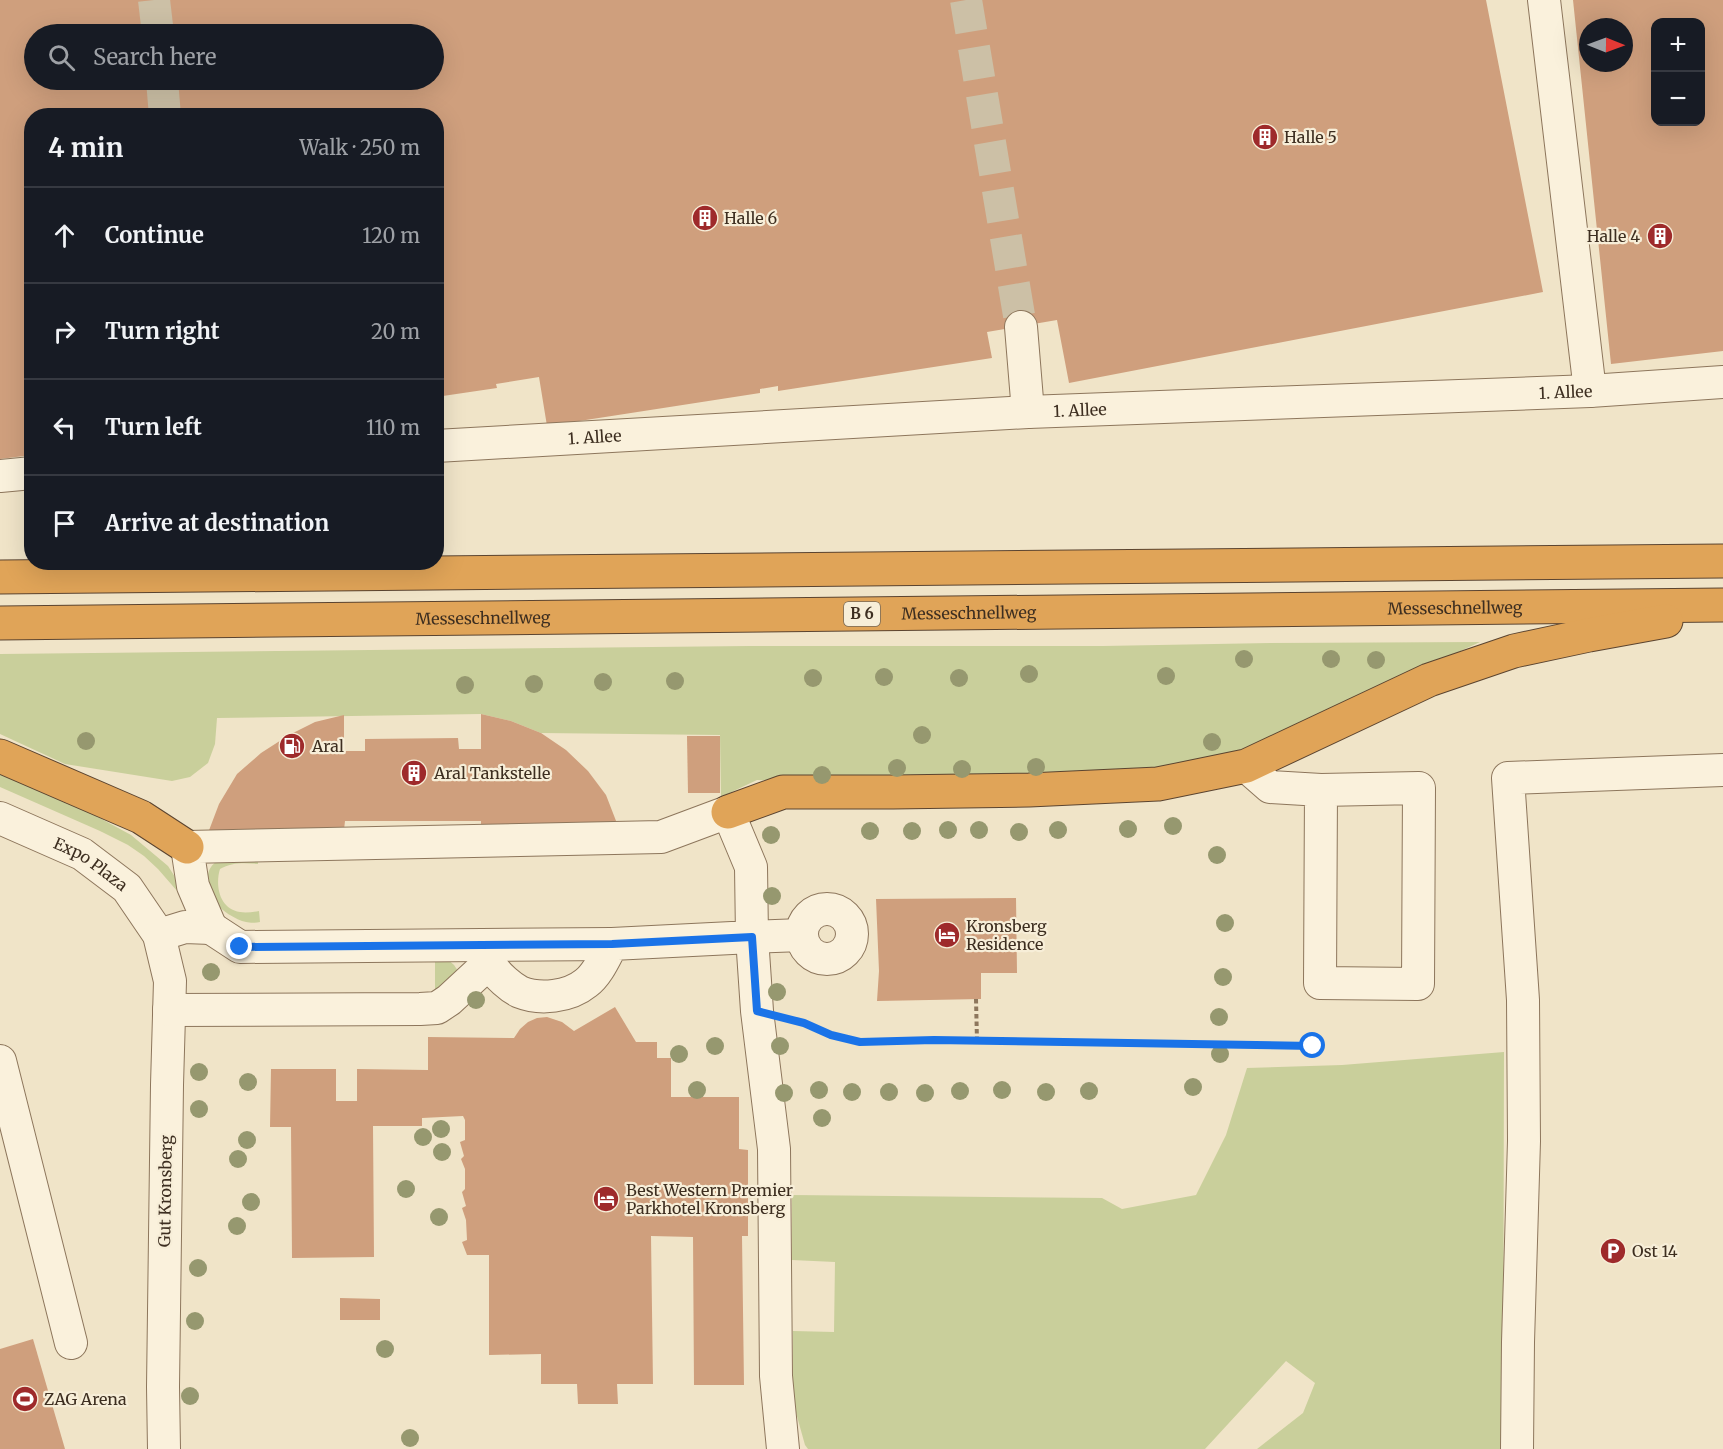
<!DOCTYPE html>
<html lang="en">
<head>
<meta charset="utf-8">
<style>
  body { margin:0; font-family:Merriweather,serif; background:#242831; color:#f1f3f6 }
  .controls { position:absolute; right:18px; top:18px; display:grid; overflow:hidden; border-radius:12px; box-shadow:0 6px 24px #0002 }
  .controls button { width:54px; height:54px; display:grid; place-items:center; padding:0; border:0; border-bottom:2px solid #363941; background:#171b24; color:#f1f3f6; font:30px sans-serif }
  .compass { position:absolute; left:1579px; top:18px; width:54px; height:54px; border-radius:50%; background:#171b24; box-shadow:0 6px 24px #0002; rotate:91deg }
  .stop { position:absolute; width:18px; height:18px; margin:-14px; border:4px solid #1a73e8; border-radius:50%; background:#fff }
  .stop.end { background:#1a73e8; border-color:#fff; box-shadow:0 2px 6px #0008 }
  .list { margin:0; padding:0; list-style:none }
  h2 { display:flex; justify-content:space-between; align-items:center; height:78px; margin:0; padding:0 24px; font-size:26px }
  h2 small { font-size:20px; font-weight:400; color:#9ea1a6 }
  .list li { display:grid; grid-template-columns:39px 1fr auto; gap:18px; align-items:center; box-sizing:border-box; height:96px; padding:0 24px; border-top:2px solid #363941 }
  .list b { display:block; font-size:22px; white-space:nowrap }
  .list em { font-size:20px; font-style:normal; color:#9ea1a6 }
  .icon { flex:none; width:33px; height:33px; fill:none; stroke:currentColor; stroke-width:2; stroke-linecap:round; stroke-linejoin:round }
  .map { position:relative; flex:none; width:1723px; height:1449px; overflow:hidden }
  .search { position:absolute; background:#171b24; box-shadow:0 6px 24px #0002; left:24px; top:24px; width:420px; height:66px; display:flex; align-items:center; gap:15px; box-sizing:border-box; padding:0 21px; border-radius:33px; color:#9ea1a6; font-size:22px }
  .panel { position:absolute; background:#171b24; box-shadow:0 6px 24px #0002; left:24px; top:108px; width:420px; height:462px; border-radius:24px }
  .map>svg:first-child { display:block }
</style>
</head>
<body>
<div class="map">
<svg width="1723" height="1449" viewBox="0 0 1723 1449">
  <rect width="100%" height="100%" fill="#f0e4c8"/>
  <g fill="#c9cf9b">
    <path d="M1480,642L1251,749L1161,773L864,782L757,780L721,797L720,735L541,733L511,721L481,714L217,718L215,744L208,763L190,777L172,781L65,764L0,734V654L749,646H1103L1270,643Z"/>
    <path d="M0,768L54,793L131,835L168,866L182,888L178,892L158,869L144,856L128,845L100,831L0,787Z"/>
    <path d="M258,857V864C245,863 232,862 220,869C215,885 219,909 240,912C246,913 253,912 259,911L260,922C256,923 250,923 246,922C236,920 220,910 214,901C207,890 203,871 216,862C222,858 249,858 258,857Z"/>
    <path d="M438,951L454,965L458,971L435,996V954Z"/>
    <path d="M1504,1052L1503,1449H1257L1303,1413L1315,1383L1286,1361L1205,1449H808L805,1445L793,1402V1331L834,1332L835,1262L792,1260V1195L1102,1198L1122,1209L1196,1195L1226,1135L1247,1068L1342,1065Z"/>
  </g>
  <g fill="#cf9f7d" fill-rule="evenodd">
    <path d="M0,0H1486L1543,292L1069,383L1057,320L987,332L992,358L778,391V386L760,389V393L547,426L539,377L496,384L497,388L436,397V116H32V455L0,459ZM34,34H434V80H34Z"/>
    <path d="M1573,0H1723V351L1611,364ZM1656,22H1700V122H1656ZM1588,27H1624V63H1588Z"/>
    <path d="M481,714L511,721L541,733L566,750L588,771L606,795L618,826L481,828V821H345L344,830L208,833L219,804L237,774L261,753L289,735L315,722L344,715V751H365V739L458,738L459,749H481Z"/>
    <path d="M687,736H720V793H688Z"/>
    <path d="M1016,898L1017,973H981V999L877,1001L879,971L876,899Z"/>
    <path d="M615,1007L636,1042H657V1058H671V1097H739V1149L748,1150V1236H742L744,1385H694L693,1237L651,1236L653,1384H617L618,1404H578L577,1384H541V1354L489,1355V1255H467L462,1242L467,1240L466,1220L462,1208L466,1206L462,1192L465,1189V1169L461,1159L464,1156L460,1142L465,1140V1120L463,1116L422,1118V1126H373L374,1257L292,1258L291,1127H270L271,1069H336V1101H357V1069L428,1070V1037L514,1038L520,1029L528,1022L537,1018L547,1017L562,1022L574,1031Z"/>
    <path d="M340,1298L380,1299V1320H340Z"/>
    <path d="M33,1339L65,1449H0V1349Z"/>
  </g>
  <g fill="none" stroke-linecap="round" stroke-linejoin="round">
    <g stroke="#ccc0a6" stroke-width="32" stroke-dasharray="32 16" stroke-linecap="butt">
      <path d="M154,0L158,34"/>
      <path d="M966,0L1021,327"/>
      <path d="M162,80L165,116"/>
    </g>
    <g stroke="#8d765c" stroke-width="34">
      <g id="minor">
        <path d="M1544,0L1590,391"/>
        <path d="M1021,327L1028,412"/>
        <path id="s1" d="M436,446L1028,412L1590,391L1723,382"/>
        <path d="M0,476L32,473"/>
        <path d="M1246,766L1270,787L1321,790L1419,788L1418,984L1320,983L1321,790"/>
        <path id="s2" d="M0,818L82,854L127,888L159,935L170,981L167,1085L163,1387L164,1449"/>
        <circle cx="827" cy="934" r="25"/>
        <path d="M211,928L240,947L612,944"/>
        <path d="M159,935L185,927L211,928L193,886L187,847L661,837L728,812L751,867L752,937L612,944C605,957 598,974 586,983C569,997 540,1000 520,992C510,987 498,976 492,967C488,961 486,953 483,946"/>
        <path d="M169,1010L420,1009L437,1008L449,1000L490,962"/>
        <path d="M0,1061L71,1343"/>
        <path d="M783,1449L776,1376L774,1149L757,1011L752,937L802,935"/>
        <path d="M1517,1449L1518,1342L1524,1141L1523,1000L1508,778L1723,770"/>
      </g>
    </g>
    <g stroke="#5b4430" stroke-width="35">
      <g id="highway">
        <path d="M0,577L1723,561"/>
        <path id="s3" d="M0,623L1723,605"/>
        <path d="M0,756L141,817L187,847"/>
        <path d="M728,812L783,792H893L1029,790L1158,784L1246,766L1429,680L1514,651L1589,635L1666,621"/>
      </g>
    </g>
    <g stroke="#8d765c" stroke-width="4" stroke-dasharray="4.5 3" stroke-linecap="butt">
      <path d="M976,999L977,1041"/>
      <path d="M789,1020L804,1023L831,1035L859,1042L934,1040L1313,1046"/>
    </g>
    <use href="#minor" stroke="#faf1dc" stroke-width="32"/>
    <use href="#highway" stroke="#e0a458" stroke-width="33"/>
  </g>
  <g fill="#96986f">
    <circle cx="1244" cy="659" r="9"/>
    <circle cx="1331" cy="659" r="9"/>
    <circle cx="1376" cy="660" r="9"/>
    <circle cx="1029" cy="674" r="9"/>
    <circle cx="1166" cy="676" r="9"/>
    <circle cx="884" cy="677" r="9"/>
    <circle cx="813" cy="678" r="9"/>
    <circle cx="959" cy="678" r="9"/>
    <circle cx="675" cy="681" r="9"/>
    <circle cx="603" cy="682" r="9"/>
    <circle cx="534" cy="684" r="9"/>
    <circle cx="465" cy="685" r="9"/>
    <circle cx="922" cy="735" r="9"/>
    <circle cx="86" cy="741" r="9"/>
    <circle cx="1212" cy="742" r="9"/>
    <circle cx="1036" cy="767" r="9"/>
    <circle cx="897" cy="768" r="9"/>
    <circle cx="962" cy="769" r="9"/>
    <circle cx="822" cy="775" r="9"/>
    <circle cx="1173" cy="826" r="9"/>
    <circle cx="1128" cy="829" r="9"/>
    <circle cx="948" cy="830" r="9"/>
    <circle cx="979" cy="830" r="9"/>
    <circle cx="1058" cy="830" r="9"/>
    <circle cx="870" cy="831" r="9"/>
    <circle cx="912" cy="831" r="9"/>
    <circle cx="1019" cy="832" r="9"/>
    <circle cx="771" cy="835" r="9"/>
    <circle cx="1217" cy="855" r="9"/>
    <circle cx="772" cy="896" r="9"/>
    <circle cx="1225" cy="923" r="9"/>
    <circle cx="211" cy="972" r="9"/>
    <circle cx="1223" cy="977" r="9"/>
    <circle cx="777" cy="992" r="9"/>
    <circle cx="476" cy="1000" r="9"/>
    <circle cx="1219" cy="1017" r="9"/>
    <circle cx="715" cy="1046" r="9"/>
    <circle cx="780" cy="1046" r="9"/>
    <circle cx="679" cy="1054" r="9"/>
    <circle cx="1220" cy="1054" r="9"/>
    <circle cx="199" cy="1072" r="9"/>
    <circle cx="248" cy="1082" r="9"/>
    <circle cx="1193" cy="1087" r="9"/>
    <circle cx="697" cy="1090" r="9"/>
    <circle cx="819" cy="1090" r="9"/>
    <circle cx="1002" cy="1090" r="9"/>
    <circle cx="960" cy="1091" r="9"/>
    <circle cx="1089" cy="1091" r="9"/>
    <circle cx="852" cy="1092" r="9"/>
    <circle cx="889" cy="1092" r="9"/>
    <circle cx="1046" cy="1092" r="9"/>
    <circle cx="784" cy="1093" r="9"/>
    <circle cx="925" cy="1093" r="9"/>
    <circle cx="199" cy="1109" r="9"/>
    <circle cx="822" cy="1118" r="9"/>
    <circle cx="441" cy="1129" r="9"/>
    <circle cx="423" cy="1137" r="9"/>
    <circle cx="247" cy="1140" r="9"/>
    <circle cx="442" cy="1152" r="9"/>
    <circle cx="238" cy="1159" r="9"/>
    <circle cx="406" cy="1189" r="9"/>
    <circle cx="251" cy="1202" r="9"/>
    <circle cx="439" cy="1217" r="9"/>
    <circle cx="237" cy="1226" r="9"/>
    <circle cx="198" cy="1268" r="9"/>
    <circle cx="195" cy="1321" r="9"/>
    <circle cx="385" cy="1349" r="9"/>
    <circle cx="190" cy="1396" r="9"/>
    <circle cx="410" cy="1438" r="9"/>
  </g>
  <g fill="none" stroke-linecap="round" stroke-linejoin="round">
    <path stroke="#1a73e8" stroke-width="8" d="M240,947L612,944L752,937L757,1011L804,1023L831,1035L860,1042L934,1040L1313,1046"/>
  </g>
  <defs>
    <g id="building-disc" transform="scale(1.35)"><circle r="9.5" fill="#9e2a2b" stroke="#f7eed8"/><path d="M-4-6H4V6H1V3H-1V6H-4ZM-2.5-4.3h1.7v1.8h-1.7ZM.8-4.3h1.7v1.8H.8ZM-2.5-1h1.7V.8h-1.7ZM.8-1h1.7V.8H.8Z" fill="#fff"/></g>
    <g id="fuel-disc" transform="scale(1.35)"><circle r="9.5" fill="#9e2a2b" stroke="#f7eed8"/><path d="M-5.5-6h7V0h2V4h1.3V-2.5L3-4.5l.8-.8L6-3V5H2.5V1h-1V6h-7ZM-4.2-4.7v3.2H.2V-4.7Z" fill="#fff"/></g>
    <g id="hotel-disc" transform="scale(1.35)"><circle r="9.5" fill="#9e2a2b" stroke="#f7eed8"/><path d="M-6-4.5h1.5V1H6V5H4.5V3h-9V5H-6ZM-4 0a1.8 1.8 0 1 1 3.6 0ZM.5 0V-2.5h3Q6-2.5 6 0Z" fill="#fff"/></g>
    <g id="parking-disc" transform="scale(1.35)"><circle r="9.5" fill="#9e2a2b" stroke="#f7eed8"/><path d="M-3.5-5.5H1a3.5 3.5 0 0 1 0 7H-1V5.5H-3.5ZM-1-3.4V-.6H.8a1.4 1.4 0 0 0 0-2.8Z" fill="#fff"/></g>
    <g id="stadium-disc" transform="scale(1.35)"><circle r="9.5" fill="#9e2a2b" stroke="#f7eed8"/><path d="M0-5a6.5 5 0 1 0 0 10a6.5 5 0 1 0 0-10ZM-3.5-1.8h7v3.6h-7Z" fill="#fff"/></g>
  </defs>
  <g fill-rule="evenodd">
    <use href="#building-disc" x="1265" y="137"/>
    <use href="#building-disc" x="705" y="218"/>
    <use href="#building-disc" x="1660" y="236"/>
    <use href="#fuel-disc" x="292" y="746"/>
    <use href="#building-disc" x="414" y="773"/>
    <use href="#hotel-disc" x="947" y="935"/>
    <use href="#hotel-disc" x="606" y="1199"/>
    <use href="#parking-disc" x="1613" y="1251"/>
    <use href="#stadium-disc" x="25" y="1399"/>
  </g>
  <g text-anchor="middle" stroke-width="4.5" stroke-linejoin="round" paint-order="stroke">
    <rect fill="#f7eed8" stroke="#756857" stroke-width="1.5" x="844" y="602" width="36" height="24" rx="4.5"/>
    <g font-size="15" font-weight="bold" fill="#3d2e20">
      <text x="862" y="619">B 6</text>
    </g>
    <g font-size="16" fill="#3d2e20" stroke="#f7eed8" text-anchor="start">
      <text x="1284" y="143">Halle 5</text>
      <text x="724" y="224">Halle 6</text>
      <text x="1640" y="242" text-anchor="end">Halle 4</text>
      <text x="312" y="752">Aral</text>
      <text x="434" y="779">Aral Tankstelle</text>
      <text x="966" y="932">Kronsberg<tspan x="966" dy="18">Residence</tspan></text>
      <text x="626" y="1196">Best Western Premier<tspan x="626" dy="18">Parkhotel Kronsberg</tspan></text>
      <text x="1632" y="1257">Ost 14</text>
      <text x="44" y="1405">ZAG Arena</text>
    </g>
    <g font-size="16" fill="#3d2e20" stroke="#f7eed8">
      <text dy="6" stroke="none"><textPath href="#s1" startOffset="1131">1. Allee</textPath></text>
      <text dy="6" stroke="none"><textPath href="#s1" startOffset="645">1. Allee</textPath></text>
      <text dy="6" stroke="none"><textPath href="#s1" startOffset="159">1. Allee</textPath></text>
      <text dy="6" stroke="none"><textPath href="#s3" startOffset="1455">Messeschnellweg</textPath></text>
      <text dy="6" stroke="none"><textPath href="#s3" startOffset="969">Messeschnellweg</textPath></text>
      <text dy="6" stroke="none"><textPath href="#s3" startOffset="483">Messeschnellweg</textPath></text>
      <text dy="6" stroke="none"><textPath href="#s2" startOffset="102">Expo Plaza</textPath></text>
      <text transform="translate(165 1191) rotate(-89)" y="6">Gut Kronsberg</text>
    </g>
  </g>
</svg>
<div class="controls">
<button>+</button>
<button>−</button>
</div>
<svg class="compass" viewBox="-18 -18 36 36"><path d="M0-13l5 13h-10z" fill="#e53935"/><path d="M0 13l5-13h-10z" fill="#9ea1a6"/></svg>
<div class="stop" style="left:1313px;top:1046px"></div>
<div class="stop end" style="left:240px;top:947px"></div>
<div class="search"><svg class="icon" aria-label="search" viewBox="0 0 24 24"><circle cx="10" cy="10" r="6"/><path d="M15 15l6 6"/></svg>Search here</div>
<section class="panel">
<h2>4 min<small>Walk · 250 m</small></h2>
<ul class="list">
<li><svg class="icon" aria-label="ahead" viewBox="0 0 24 24"><path d="M12 20V5M6 11l6-6 6 6"/></svg><div><b>Continue</b></div><em>120 m</em></li>
<li><svg class="icon" aria-label="right" viewBox="0 0 24 24"><path d="M7 20v-9h11M14 6l5 5-5 5"/></svg><div><b>Turn right</b></div><em>20 m</em></li>
<li><svg class="icon" aria-label="left" viewBox="0 0 24 24"><path d="M17 20v-9H6M10 6l-5 5 5 5"/></svg><div><b>Turn left</b></div><em>110 m</em></li>
<li><svg class="icon" aria-label="arrive" viewBox="0 0 24 24"><path d="M6 21V4h12l-3 4 3 4H6"/></svg><div><b>Arrive at destination</b></div></li>
</ul>
</section>
</div>
</body>
</html>
